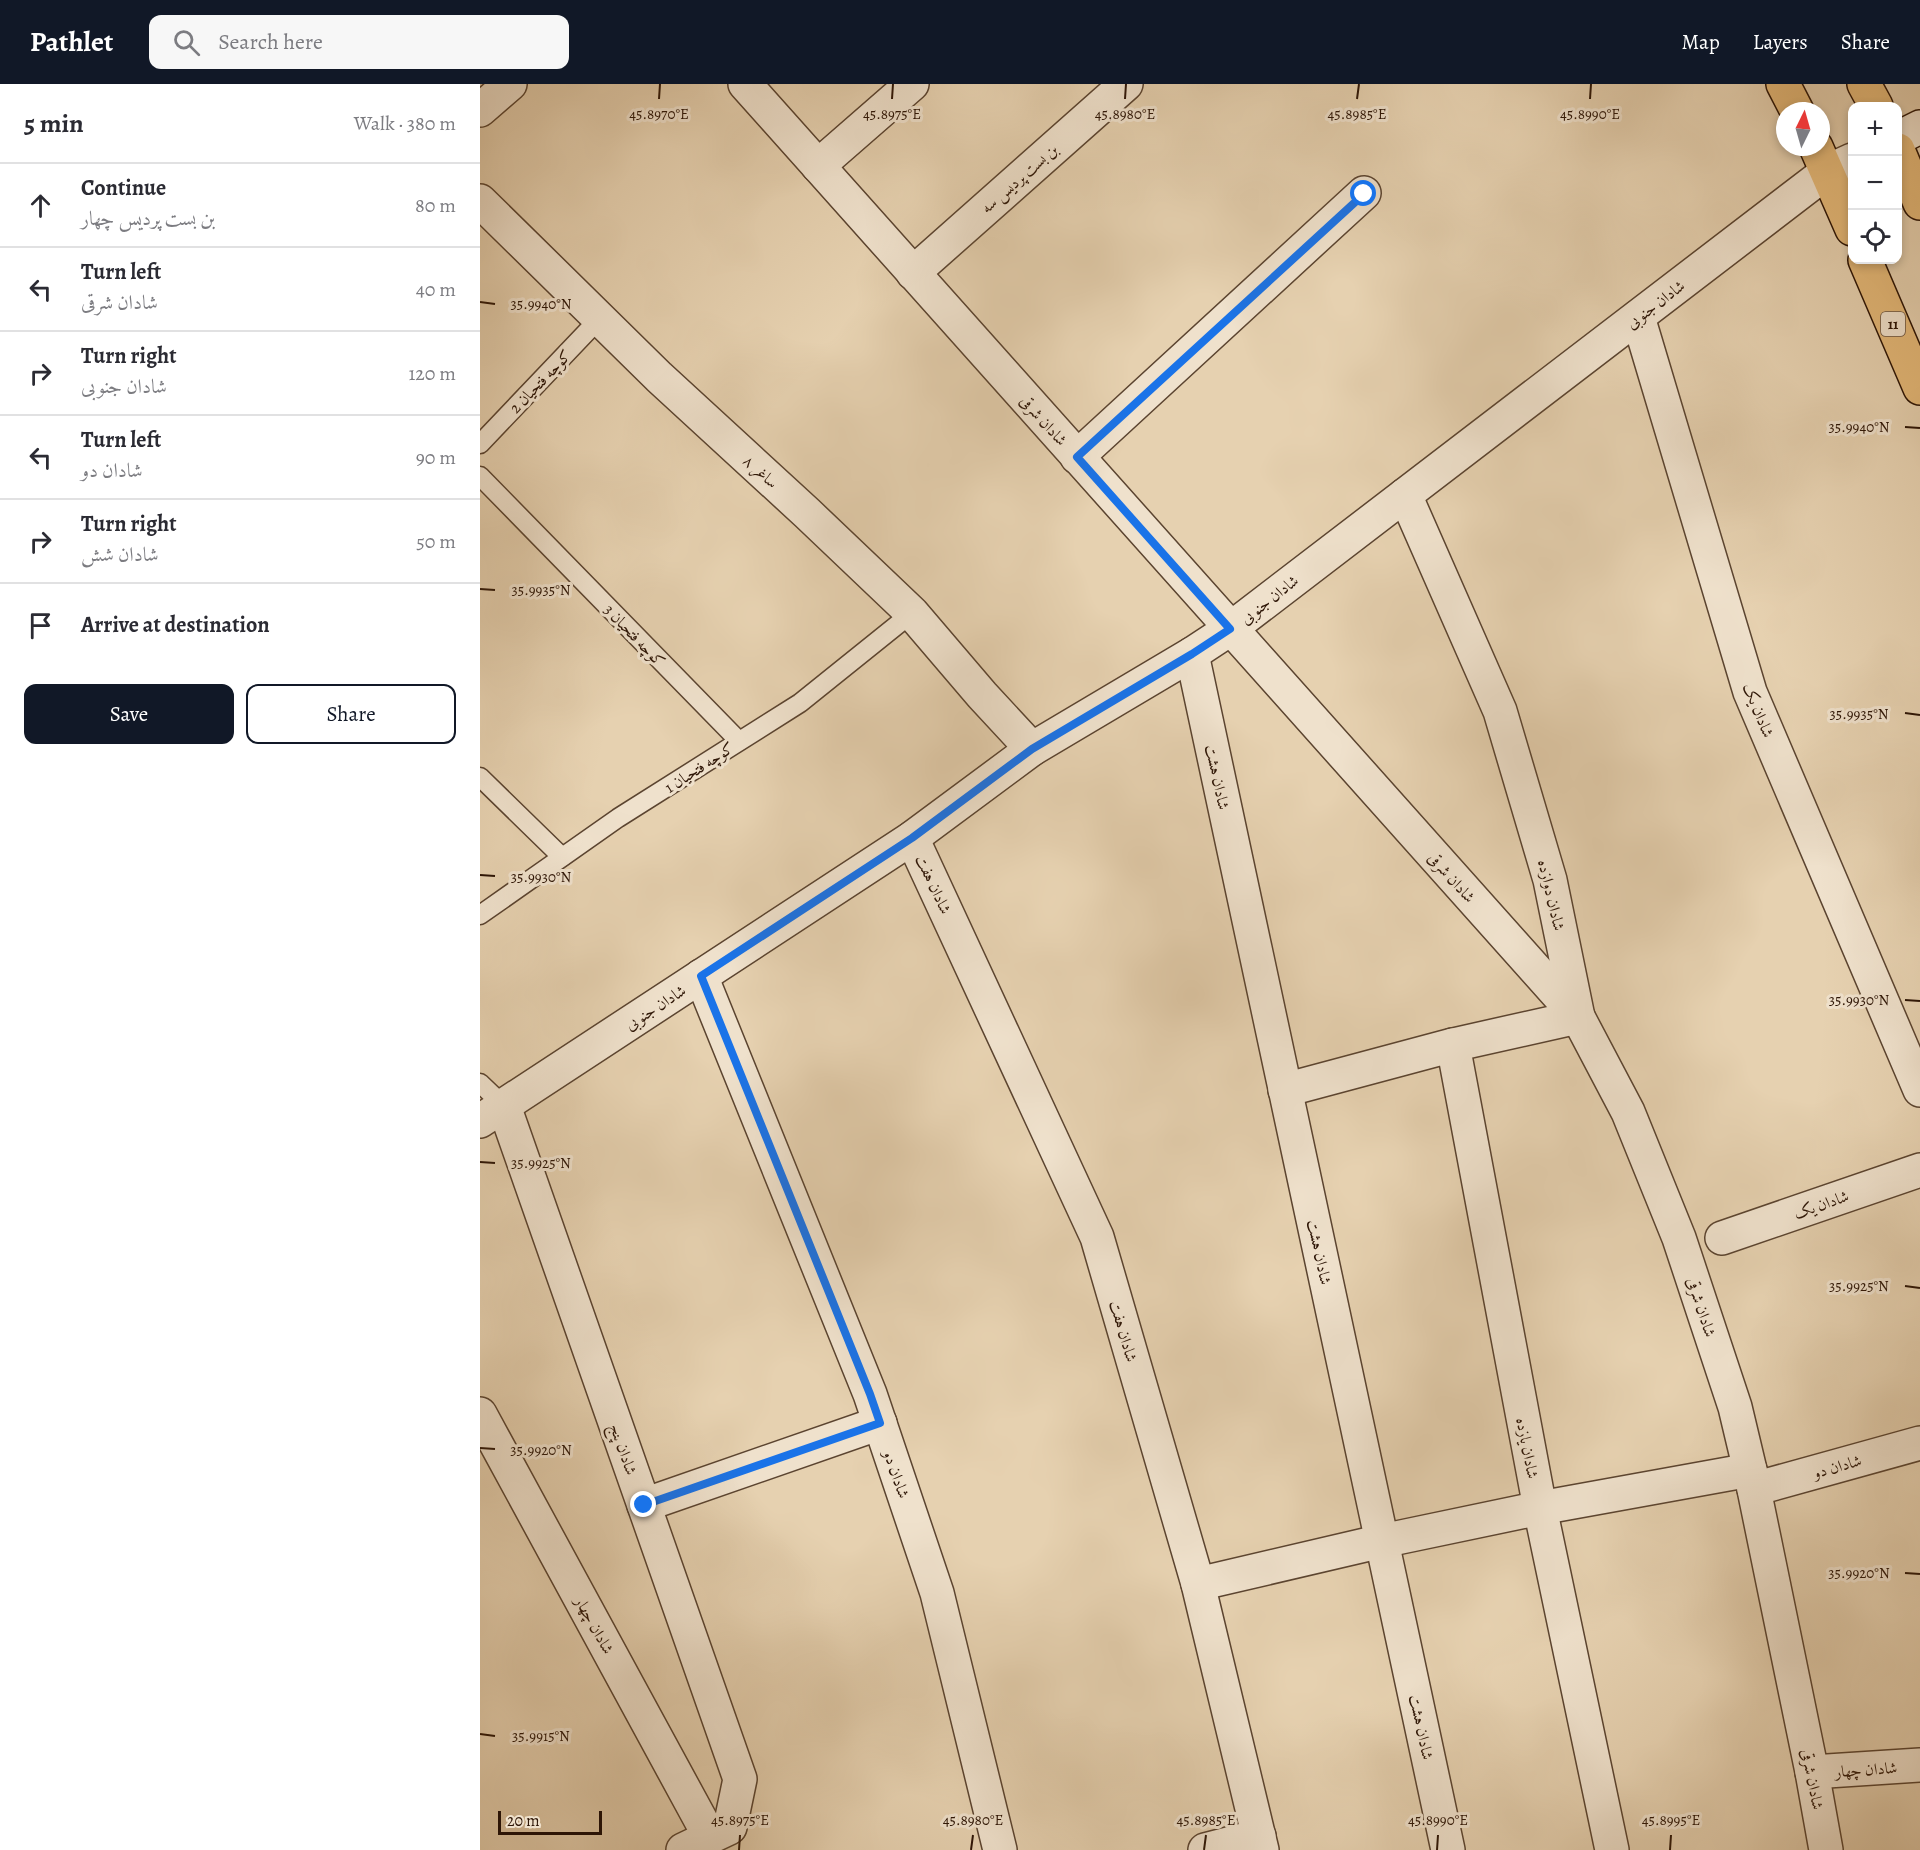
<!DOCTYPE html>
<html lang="en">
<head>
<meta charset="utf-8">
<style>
  body { margin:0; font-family:Alegreya,Amiri,serif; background:#f7f7f7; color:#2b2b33 }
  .controls { position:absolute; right:18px; top:18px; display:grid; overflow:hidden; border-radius:12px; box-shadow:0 3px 9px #0003 }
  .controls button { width:54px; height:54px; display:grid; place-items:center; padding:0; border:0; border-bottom:2px solid #e1e1e2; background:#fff; color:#2b2b33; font:30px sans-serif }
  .compass { position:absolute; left:1296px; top:18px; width:54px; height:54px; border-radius:50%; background:#fff; box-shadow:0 3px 9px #0003; rotate:5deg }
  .scale { position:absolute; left:18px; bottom:15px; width:104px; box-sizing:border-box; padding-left:6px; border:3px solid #2d1506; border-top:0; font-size:16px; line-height:21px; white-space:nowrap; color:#2d1506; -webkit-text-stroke:4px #efe1cc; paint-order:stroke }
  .stop { position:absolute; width:18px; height:18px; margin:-14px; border:4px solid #1a73e8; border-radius:50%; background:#fff }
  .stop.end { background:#1a73e8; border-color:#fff; box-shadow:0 2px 6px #0008 }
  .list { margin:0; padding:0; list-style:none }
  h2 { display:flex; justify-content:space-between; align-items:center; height:78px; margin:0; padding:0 24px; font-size:26px }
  h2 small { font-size:20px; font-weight:400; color:#7c7c81 }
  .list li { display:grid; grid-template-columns:39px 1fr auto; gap:18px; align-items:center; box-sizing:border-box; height:84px; padding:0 24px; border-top:2px solid #e1e1e2 }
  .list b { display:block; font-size:22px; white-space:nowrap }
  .list p { margin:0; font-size:20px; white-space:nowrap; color:#7c7c81 }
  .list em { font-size:20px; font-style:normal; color:#7c7c81 }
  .actions { display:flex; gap:12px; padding:18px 24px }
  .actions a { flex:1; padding:14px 0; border:2px solid #111827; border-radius:12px; text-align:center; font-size:21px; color:#111827 }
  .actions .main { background:#111827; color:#fff }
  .icon { flex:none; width:33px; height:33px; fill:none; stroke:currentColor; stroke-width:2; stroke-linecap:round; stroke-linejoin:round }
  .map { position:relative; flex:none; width:1440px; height:1766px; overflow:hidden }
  header { display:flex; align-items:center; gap:36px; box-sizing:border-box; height:84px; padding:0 30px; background:#111827; color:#fff }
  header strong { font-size:28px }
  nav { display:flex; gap:33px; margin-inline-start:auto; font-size:21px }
  .search { width:420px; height:54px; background:#f7f7f7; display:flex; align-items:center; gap:15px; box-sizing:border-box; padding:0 21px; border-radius:12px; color:#7c7c81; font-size:22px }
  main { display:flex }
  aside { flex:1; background:#fff }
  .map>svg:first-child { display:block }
</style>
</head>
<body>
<header>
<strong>Pathlet</strong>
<div class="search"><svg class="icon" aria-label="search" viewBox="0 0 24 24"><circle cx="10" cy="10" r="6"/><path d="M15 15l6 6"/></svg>Search here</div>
<nav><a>Map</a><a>Layers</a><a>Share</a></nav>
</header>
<main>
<aside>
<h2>5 min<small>Walk · 380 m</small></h2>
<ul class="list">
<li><svg class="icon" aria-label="ahead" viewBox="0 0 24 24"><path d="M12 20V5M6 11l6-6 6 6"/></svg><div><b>Continue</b><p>بن بست پردیس چهار</p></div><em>80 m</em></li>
<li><svg class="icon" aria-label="left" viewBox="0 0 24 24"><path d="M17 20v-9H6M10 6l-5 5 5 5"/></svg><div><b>Turn left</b><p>شادان شرقی</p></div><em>40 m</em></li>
<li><svg class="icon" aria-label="right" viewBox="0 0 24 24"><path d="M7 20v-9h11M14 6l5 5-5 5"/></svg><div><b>Turn right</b><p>شادان جنوبی</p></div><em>120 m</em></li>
<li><svg class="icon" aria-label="left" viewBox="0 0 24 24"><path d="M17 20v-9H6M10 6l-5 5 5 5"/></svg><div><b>Turn left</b><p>شادان دو</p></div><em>90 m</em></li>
<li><svg class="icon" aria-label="right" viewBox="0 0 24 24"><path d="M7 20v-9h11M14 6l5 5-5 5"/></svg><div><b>Turn right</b><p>شادان شش</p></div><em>50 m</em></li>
<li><svg class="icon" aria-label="arrive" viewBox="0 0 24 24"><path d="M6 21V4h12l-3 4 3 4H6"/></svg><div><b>Arrive at destination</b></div></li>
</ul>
<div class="actions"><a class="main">Save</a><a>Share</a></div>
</aside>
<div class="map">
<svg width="1440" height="1766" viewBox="0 0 1440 1766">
  <rect width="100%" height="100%" fill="#e6d1b0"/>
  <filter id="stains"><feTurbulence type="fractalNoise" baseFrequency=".00333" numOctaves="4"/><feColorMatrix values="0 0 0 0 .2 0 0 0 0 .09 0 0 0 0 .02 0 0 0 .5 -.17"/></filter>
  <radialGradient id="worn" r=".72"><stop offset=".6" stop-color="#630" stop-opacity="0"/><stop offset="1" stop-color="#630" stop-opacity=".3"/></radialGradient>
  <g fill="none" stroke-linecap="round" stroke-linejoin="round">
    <g stroke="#5b4430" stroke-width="21">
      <g id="service">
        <path d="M0,360L120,234"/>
        <path d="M0,392L259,657"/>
        <path d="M0,693L82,773"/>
        <path d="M0,831L138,734L320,619L432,529"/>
        <path d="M0,999L24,1022"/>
      </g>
    </g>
    <g stroke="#5b4430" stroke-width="36">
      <g id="minor">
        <path d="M0,26L30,0"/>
        <path d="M338,82L432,0"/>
        <path d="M0,117L179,293L327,429L432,529L502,611L552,665"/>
        <path d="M433,189L646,0"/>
        <path d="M1158,233L1270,608L1440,1006"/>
        <path d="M597,373L884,109"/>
        <path d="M712,570L968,1766"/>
        <path d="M432,754L617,1153L718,1500L782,1766"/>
        <path d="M221,892L390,1310L457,1509L520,1766"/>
        <path d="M973,961L1060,1424L1132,1766"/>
        <path d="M805,1006L973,961L1098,933L1070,796L1020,627L925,411"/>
        <path d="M24,1022L260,1695L250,1743"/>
        <path d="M1242,1154L1440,1086"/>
        <path d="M0,1330L230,1753"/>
        <path d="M1274,1405L1440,1359"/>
        <path d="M164,1421L400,1339"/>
        <path d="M718,1500L902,1457L1060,1424L1270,1386"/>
        <path d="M1332,1688L1440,1681"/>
        <path d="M203,1766L249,1744"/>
        <path d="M725,1766L779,1752"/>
      </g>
    </g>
    <g stroke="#5b4430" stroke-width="36">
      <g id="tertiary">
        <path d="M265,0L1098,933L1148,1028L1199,1154L1255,1323L1270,1386L1332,1688L1346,1766"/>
        <path d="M0,1037L432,754L552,665L712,570L750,545L1348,87L1372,76"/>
      </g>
    </g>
    <g stroke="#2d1506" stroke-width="36">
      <path id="secondary" d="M1418,54L1440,43"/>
    </g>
    <g stroke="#2d1506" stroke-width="36">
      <g id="primary">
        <path d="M1303,0L1317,27"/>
        <path d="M1384,0L1396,22"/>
        <path d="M1336,63L1372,145"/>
        <path d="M1418,66L1440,119"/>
        <path d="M1385,176L1440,304"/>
      </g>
    </g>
    <use href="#service" stroke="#efe1cc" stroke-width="18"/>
    <use href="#minor" stroke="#efe1cc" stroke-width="33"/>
    <use href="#tertiary" stroke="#efe1cc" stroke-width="33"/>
    <use href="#secondary" stroke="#efe1cc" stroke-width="33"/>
    <use href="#primary" stroke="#e3b878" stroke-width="33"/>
  </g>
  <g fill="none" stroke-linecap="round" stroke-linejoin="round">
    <path stroke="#1a73e8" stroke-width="8" d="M164,1421L400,1339L390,1310L221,892L432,754L552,665L712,570L750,545L597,373L884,110"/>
  </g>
  <path fill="none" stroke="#2d1506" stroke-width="2" d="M179,15L180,0M412,15L413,0M645,15L646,0M877,15L879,0M1110,15L1111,0M0,218L15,220M1425,343L1440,344M0,505L15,506M1425,629L1440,631M0,791L15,792M1425,916L1440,917M0,1078L15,1079M1425,1202L1440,1204M0,1364L15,1365M1425,1489L1440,1490M0,1650L15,1652M259,1766L260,1751M491,1766L493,1751M724,1766L726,1751M957,1766L958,1751M1190,1766L1191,1751"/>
  <g text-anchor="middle" stroke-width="6" stroke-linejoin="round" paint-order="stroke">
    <rect fill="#efe1cc" stroke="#675241" stroke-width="1.5" x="1401" y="228" width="24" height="24" rx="4.5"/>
    <g font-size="15" font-weight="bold" fill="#2d1506">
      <text x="1413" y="245">11</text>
    </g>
    <g font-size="16" fill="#2d1506" stroke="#efe1cc">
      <text transform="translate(539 94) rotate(-41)" y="6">بن بست پردیس سه</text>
      <text transform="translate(1175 220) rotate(-37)" y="6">شادان جنوبی</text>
      <text transform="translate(60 297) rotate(-46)" y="6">کوچه فتحیان 2</text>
      <text transform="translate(564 336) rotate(48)" y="6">شادان شرقی</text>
      <text transform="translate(281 387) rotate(42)" y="6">ساغر ٨</text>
      <text transform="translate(789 515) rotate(-38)" y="6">شادان جنوبی</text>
      <text transform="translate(155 551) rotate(46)" y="6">کوچه فتحیان 3</text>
      <text transform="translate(1279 626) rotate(68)" y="6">شادان یک</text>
      <text transform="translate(219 683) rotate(-33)" y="6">کوچه فتحیان 1</text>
      <text transform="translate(738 693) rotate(78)" y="6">شادان هشت</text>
      <text transform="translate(972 793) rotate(48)" y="6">شادان شرقی</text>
      <text transform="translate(454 800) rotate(65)" y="6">شادان هفت</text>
      <text transform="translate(1072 811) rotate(77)" y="6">شادان دوازده</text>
      <text transform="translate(175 923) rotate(-33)" y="6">شادان جنوبی</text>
      <text transform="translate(1341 1120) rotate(-19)" y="6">شادان یک</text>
      <text transform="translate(840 1168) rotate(78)" y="6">شادان هشت</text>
      <text transform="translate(1222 1223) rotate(72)" y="6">شادان شرقی</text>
      <text transform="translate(644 1247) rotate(74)" y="6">شادان هفت</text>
      <text transform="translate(1048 1364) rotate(79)" y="6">شادان یازده</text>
      <text transform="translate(144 1365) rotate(71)" y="6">شادان پنج</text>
      <text transform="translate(1357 1382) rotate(-16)" y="6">شادان دو</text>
      <text transform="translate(417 1390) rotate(71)" y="6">شادان دو</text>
      <text transform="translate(115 1541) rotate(61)" y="6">شادان چهار</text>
      <text transform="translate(942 1643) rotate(78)" y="6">شادان هشت</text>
      <text transform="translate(1386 1685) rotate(-4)" y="6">شادان چهار</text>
      <text transform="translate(1333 1695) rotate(79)" y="6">شادان شرقی</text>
    </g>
  </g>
  <g font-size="15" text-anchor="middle" fill="#2d1506" stroke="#efe1cc" stroke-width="6" stroke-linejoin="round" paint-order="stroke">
    <text x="179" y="35">45.8970°E</text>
    <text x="412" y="35">45.8975°E</text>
    <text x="645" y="35">45.8980°E</text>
    <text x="877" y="35">45.8985°E</text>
    <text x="1110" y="35">45.8990°E</text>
    <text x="61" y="225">35.9940°N</text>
    <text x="1379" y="348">35.9940°N</text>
    <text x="61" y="511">35.9935°N</text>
    <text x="1379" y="635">35.9935°N</text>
    <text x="61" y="798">35.9930°N</text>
    <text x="1379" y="921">35.9930°N</text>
    <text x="61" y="1084">35.9925°N</text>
    <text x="1379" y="1207">35.9925°N</text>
    <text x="61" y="1371">35.9920°N</text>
    <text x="1379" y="1494">35.9920°N</text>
    <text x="61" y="1657">35.9915°N</text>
    <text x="260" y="1741">45.8975°E</text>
    <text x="493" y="1741">45.8980°E</text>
    <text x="726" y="1741">45.8985°E</text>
    <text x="958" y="1741">45.8990°E</text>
    <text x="1191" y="1741">45.8995°E</text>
  </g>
  <rect width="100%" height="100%" filter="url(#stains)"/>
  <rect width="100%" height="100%" fill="url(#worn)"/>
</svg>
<div class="controls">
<button>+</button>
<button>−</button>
<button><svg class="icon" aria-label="locate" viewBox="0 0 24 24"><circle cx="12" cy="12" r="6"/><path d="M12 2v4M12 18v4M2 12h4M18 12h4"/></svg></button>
</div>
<svg class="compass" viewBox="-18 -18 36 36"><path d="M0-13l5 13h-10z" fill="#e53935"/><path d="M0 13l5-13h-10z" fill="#7c7c81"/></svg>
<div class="scale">20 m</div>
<div class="stop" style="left:884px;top:110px"></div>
<div class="stop end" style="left:164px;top:1421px"></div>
</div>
</main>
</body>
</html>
